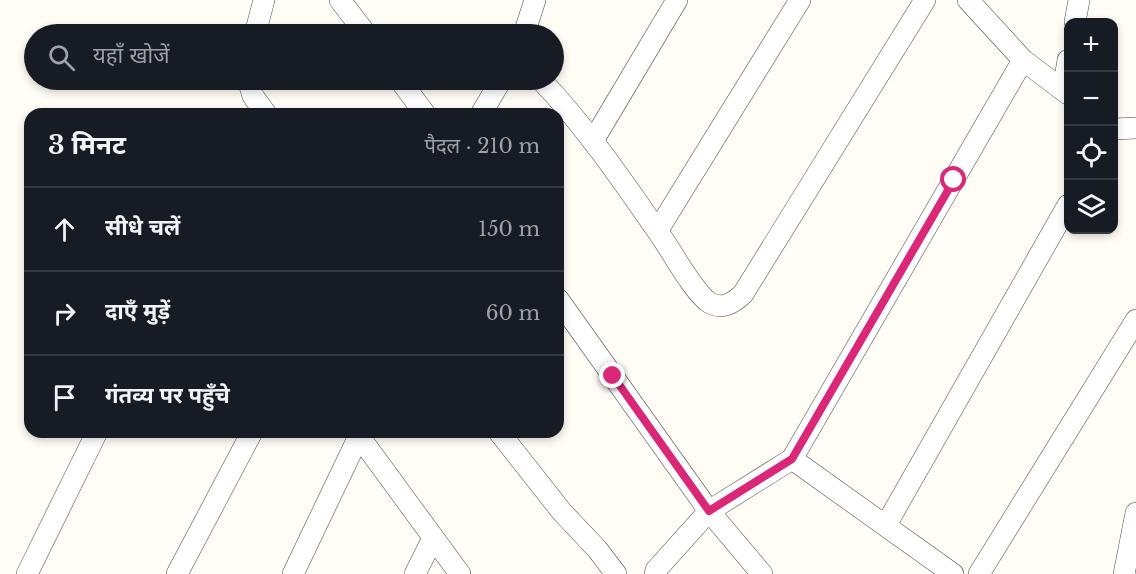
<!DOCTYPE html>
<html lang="hi">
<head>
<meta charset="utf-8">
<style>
  body { margin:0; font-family:"Libre Baskerville","Noto Sans Devanagari",serif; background:#242831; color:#f1f3f6 }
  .controls { position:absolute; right:18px; top:18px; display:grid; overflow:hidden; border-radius:12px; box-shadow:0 3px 9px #0003 }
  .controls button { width:54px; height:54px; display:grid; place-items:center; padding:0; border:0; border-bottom:2px solid #363941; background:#171b24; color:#f1f3f6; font:30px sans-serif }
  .stop { position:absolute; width:18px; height:18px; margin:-14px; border:4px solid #db2777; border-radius:50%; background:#fff }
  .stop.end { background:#db2777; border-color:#fff; box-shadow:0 2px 6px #0008 }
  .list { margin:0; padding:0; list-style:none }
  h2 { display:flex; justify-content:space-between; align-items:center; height:78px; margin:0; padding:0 24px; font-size:26px }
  h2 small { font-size:20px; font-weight:400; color:#9ea1a6 }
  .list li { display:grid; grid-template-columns:39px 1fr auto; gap:18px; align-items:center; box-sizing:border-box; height:84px; padding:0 24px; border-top:2px solid #363941 }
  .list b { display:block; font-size:22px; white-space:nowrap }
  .list em { font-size:20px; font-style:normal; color:#9ea1a6 }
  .icon { flex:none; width:33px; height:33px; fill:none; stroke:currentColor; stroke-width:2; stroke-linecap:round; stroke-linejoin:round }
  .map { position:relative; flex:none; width:1136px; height:574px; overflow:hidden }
  .search { position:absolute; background:#171b24; box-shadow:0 3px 9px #0003; left:24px; top:24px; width:540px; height:66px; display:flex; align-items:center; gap:15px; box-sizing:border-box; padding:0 21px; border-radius:33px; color:#9ea1a6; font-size:22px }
  .panel { position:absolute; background:#171b24; box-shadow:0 3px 9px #0003; left:24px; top:108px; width:540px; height:330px; border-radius:18px }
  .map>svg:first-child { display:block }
</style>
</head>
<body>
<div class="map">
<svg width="1136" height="574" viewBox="0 0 1136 574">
  <rect width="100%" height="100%" fill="#fffdf5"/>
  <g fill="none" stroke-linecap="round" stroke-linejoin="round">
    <g stroke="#444" stroke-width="22">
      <g id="minor">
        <path d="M340,0L366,34"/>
        <path d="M968,0L1023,60L1068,94"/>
        <path d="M1075,22L1079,0"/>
        <path d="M255,34L264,0"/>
        <path d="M524,34L535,0"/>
        <path d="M248,80L253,96L266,114"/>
        <path d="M400,80L425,114"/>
        <path d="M541,80C584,125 620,177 656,229C669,246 694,294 710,303C723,310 733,303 743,294L925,0"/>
        <path d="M1063,90L1068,60"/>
        <path d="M481,114L501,80"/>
        <path d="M1114,129L1136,128"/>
        <path d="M593,141L677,0"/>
        <path d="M658,230L800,0"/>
        <path d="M558,299L709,511L762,574"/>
        <path d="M356,432L460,574"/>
        <path d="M499,432L562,512L597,549L616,574"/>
        <path d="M792,459L1023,60"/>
        <path d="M886,525L1068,205"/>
        <path d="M27,574L97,432"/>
        <path d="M177,574L252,432"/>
        <path d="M293,574L359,436"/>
        <path d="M415,574L433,538"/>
        <path d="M655,574L656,570L709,511L792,459L953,574"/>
        <path d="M979,574L1136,320"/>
        <path d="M1124,574L1136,513"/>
      </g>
    </g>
    <use href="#minor" stroke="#fff" stroke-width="21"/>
  </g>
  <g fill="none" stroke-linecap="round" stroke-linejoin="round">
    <path stroke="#db2777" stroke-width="8" d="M613,376L709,511L792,459L954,180"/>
  </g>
</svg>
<div class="controls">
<button>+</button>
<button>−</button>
<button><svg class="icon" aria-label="locate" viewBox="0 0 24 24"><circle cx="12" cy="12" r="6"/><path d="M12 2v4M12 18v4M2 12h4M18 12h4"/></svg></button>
<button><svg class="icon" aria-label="layers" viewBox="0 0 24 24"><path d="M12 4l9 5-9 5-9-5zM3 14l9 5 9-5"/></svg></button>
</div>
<div class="stop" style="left:954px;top:180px"></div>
<div class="stop end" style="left:613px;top:376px"></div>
<div class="search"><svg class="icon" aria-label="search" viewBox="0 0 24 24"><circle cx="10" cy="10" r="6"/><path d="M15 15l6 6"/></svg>यहाँ खोजें</div>
<section class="panel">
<h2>3 मिनट<small>पैदल · 210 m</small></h2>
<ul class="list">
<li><svg class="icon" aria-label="ahead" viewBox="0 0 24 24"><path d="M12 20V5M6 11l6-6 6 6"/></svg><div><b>सीधे चलें</b></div><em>150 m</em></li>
<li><svg class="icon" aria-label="right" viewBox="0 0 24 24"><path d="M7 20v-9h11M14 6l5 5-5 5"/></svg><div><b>दाएँ मुड़ें</b></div><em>60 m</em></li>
<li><svg class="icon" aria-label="arrive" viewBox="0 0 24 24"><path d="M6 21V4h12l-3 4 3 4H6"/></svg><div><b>गंतव्य पर पहुँचे</b></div></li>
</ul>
</section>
</div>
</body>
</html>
